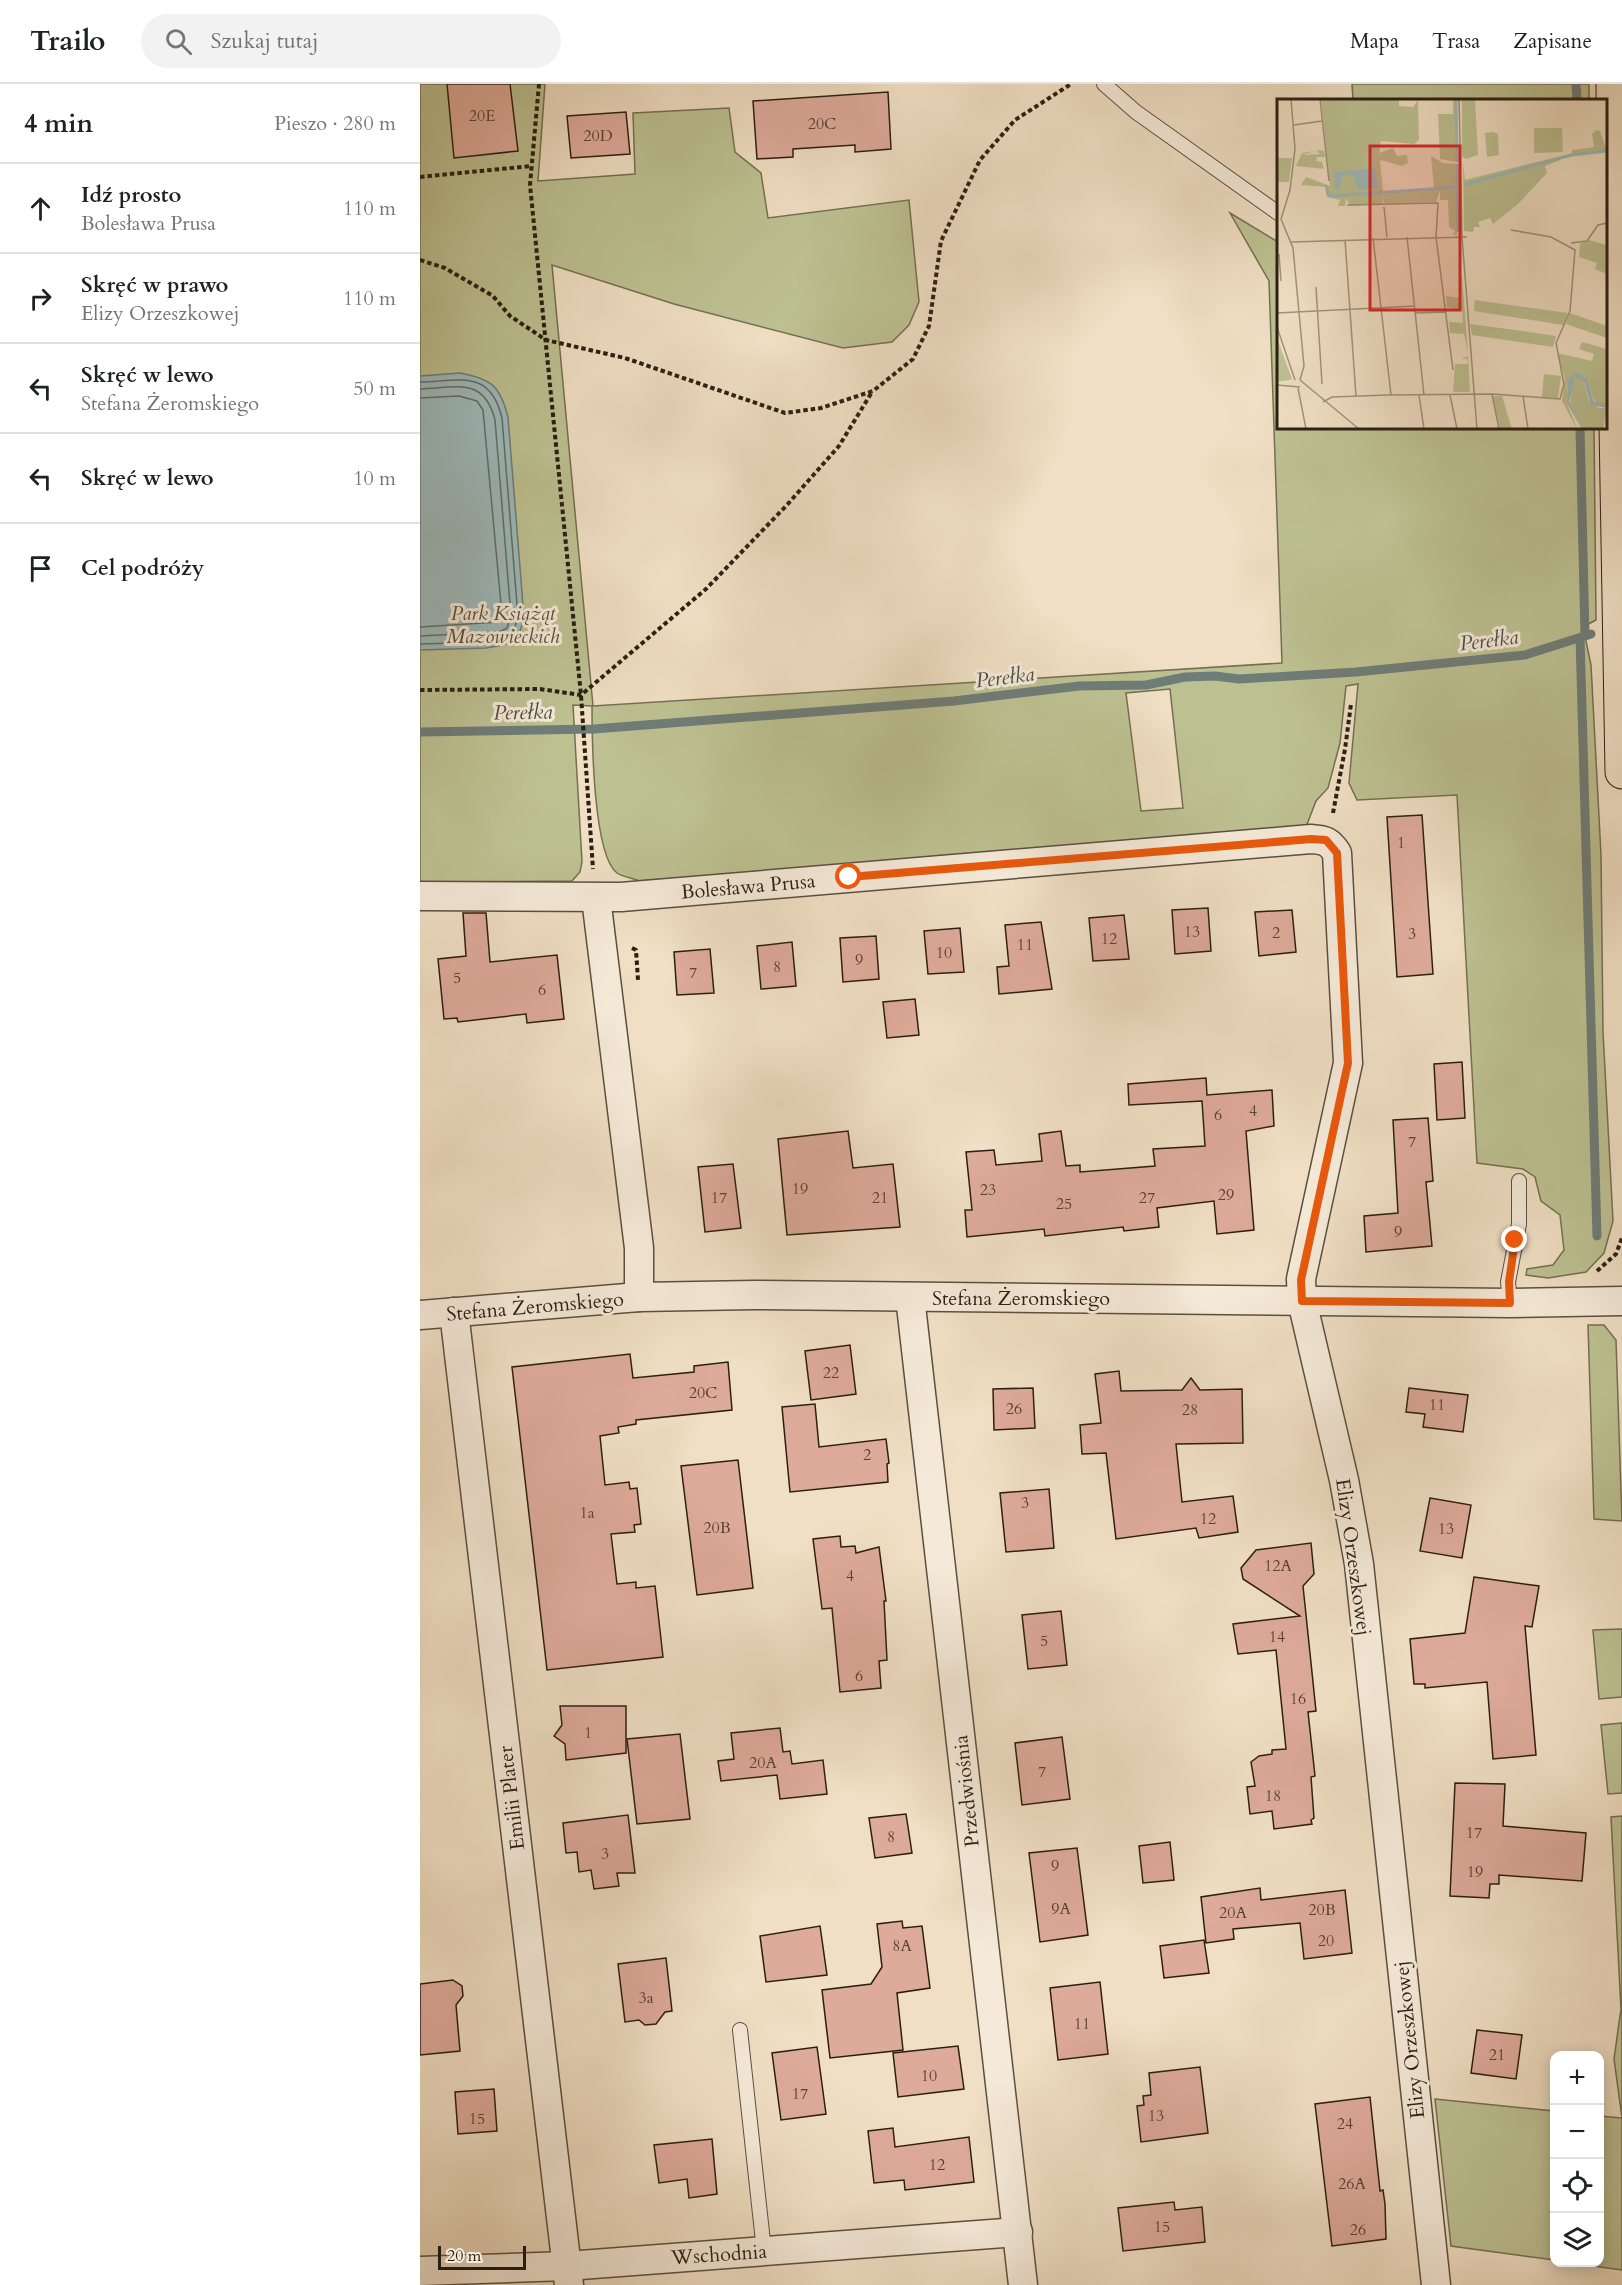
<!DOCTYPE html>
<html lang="pl">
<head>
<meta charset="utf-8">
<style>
  body { margin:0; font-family:Cardo,serif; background:#f2f2f2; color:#202124 }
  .controls { position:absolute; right:18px; bottom:18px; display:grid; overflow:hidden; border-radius:12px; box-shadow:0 3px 15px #0003 }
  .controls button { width:54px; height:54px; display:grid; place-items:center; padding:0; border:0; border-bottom:2px solid #e0e0e0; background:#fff; color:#202124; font:30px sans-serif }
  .scale { position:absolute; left:18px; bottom:15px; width:88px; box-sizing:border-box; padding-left:6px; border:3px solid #2b1f13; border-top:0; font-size:16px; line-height:21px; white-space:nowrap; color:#2b1f13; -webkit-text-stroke:4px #f5ead9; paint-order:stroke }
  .stop { position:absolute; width:18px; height:18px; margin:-14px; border:4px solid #ea580c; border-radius:50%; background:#fff }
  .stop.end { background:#ea580c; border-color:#fff; box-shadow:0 2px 6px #0008 }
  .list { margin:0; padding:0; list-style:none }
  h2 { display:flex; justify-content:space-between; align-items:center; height:78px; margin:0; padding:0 24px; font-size:26px }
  h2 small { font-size:20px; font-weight:400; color:#757577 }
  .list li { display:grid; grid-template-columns:39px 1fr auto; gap:18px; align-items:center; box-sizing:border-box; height:90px; padding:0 24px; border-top:2px solid #e0e0e0 }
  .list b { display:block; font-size:22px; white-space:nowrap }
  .list p { margin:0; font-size:20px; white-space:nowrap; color:#757577 }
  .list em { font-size:20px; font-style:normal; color:#757577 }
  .icon { flex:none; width:33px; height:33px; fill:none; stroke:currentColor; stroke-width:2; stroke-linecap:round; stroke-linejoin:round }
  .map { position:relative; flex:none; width:1202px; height:2201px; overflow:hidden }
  header { display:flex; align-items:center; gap:36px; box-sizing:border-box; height:84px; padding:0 30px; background:#fff; border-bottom:2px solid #e0e0e0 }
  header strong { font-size:28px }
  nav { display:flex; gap:33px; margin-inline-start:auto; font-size:21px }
  .search { width:420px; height:54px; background:#f2f2f2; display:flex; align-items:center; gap:15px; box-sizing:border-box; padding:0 21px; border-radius:33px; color:#757577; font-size:22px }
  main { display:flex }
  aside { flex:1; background:#fff }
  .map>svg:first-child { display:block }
</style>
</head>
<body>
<header>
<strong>Trailo</strong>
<div class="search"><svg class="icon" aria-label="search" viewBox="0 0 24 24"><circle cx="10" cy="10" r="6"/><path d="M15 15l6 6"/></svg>Szukaj tutaj</div>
<nav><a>Mapa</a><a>Trasa</a><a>Zapisane</a></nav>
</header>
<main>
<aside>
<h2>4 min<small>Pieszo · 280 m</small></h2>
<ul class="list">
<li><svg class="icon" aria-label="ahead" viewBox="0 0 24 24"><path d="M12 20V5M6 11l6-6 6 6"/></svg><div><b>Idź prosto</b><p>Bolesława Prusa</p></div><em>110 m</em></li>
<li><svg class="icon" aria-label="right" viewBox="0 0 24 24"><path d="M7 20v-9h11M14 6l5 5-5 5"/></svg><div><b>Skręć w prawo</b><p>Elizy Orzeszkowej</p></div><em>110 m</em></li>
<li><svg class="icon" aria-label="left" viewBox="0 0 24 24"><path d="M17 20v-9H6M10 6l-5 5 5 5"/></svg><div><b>Skręć w lewo</b><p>Stefana Żeromskiego</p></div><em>50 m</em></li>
<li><svg class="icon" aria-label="left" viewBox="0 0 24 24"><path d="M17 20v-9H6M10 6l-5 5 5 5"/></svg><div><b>Skręć w lewo</b></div><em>10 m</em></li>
<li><svg class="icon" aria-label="arrive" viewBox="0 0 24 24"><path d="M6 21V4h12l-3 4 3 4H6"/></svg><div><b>Cel podróży</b></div></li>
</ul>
</aside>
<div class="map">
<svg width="1202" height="2201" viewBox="0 0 1202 2201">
  <rect width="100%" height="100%" fill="#f0dfc4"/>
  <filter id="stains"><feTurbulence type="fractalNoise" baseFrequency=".00333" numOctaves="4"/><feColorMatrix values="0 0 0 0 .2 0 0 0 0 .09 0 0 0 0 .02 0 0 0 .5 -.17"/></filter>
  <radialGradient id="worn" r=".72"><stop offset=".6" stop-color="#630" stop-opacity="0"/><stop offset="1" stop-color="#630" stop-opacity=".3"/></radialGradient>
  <g fill="#bdc192" stroke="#747052" stroke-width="1.5" fill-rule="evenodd">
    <path d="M0,0H125L118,97L215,90L213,29L309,24L315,68L341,89L348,134L489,116L499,218L489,241L472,258L423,264L254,220L132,181L173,622L862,579L849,197L810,129L858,158V344H1174L1176,536L1163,543L1171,581L1181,771L1183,948L1193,1137L1184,1169L1166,1188L1128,1194L1106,1191L1107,1185L1133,1181L1144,1166L1140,1131L1121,1117L1115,1093L1103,1085L1057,1079L1037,711L937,716L929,699L938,600L926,602L920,659L908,704L896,717L886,743L219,797C213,794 203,793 197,789C173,771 172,654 172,622L153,621L162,778L160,788L152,797L0,798ZM750,605L763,724L721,727L706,609Z"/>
    <path d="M932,0H1169V16H933Z"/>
    <path d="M1168,1241H1184L1196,1256L1202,1437L1174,1435Z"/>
    <path d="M1202,1545V1613L1179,1615L1173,1546Z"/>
    <path d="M1202,1639V1709L1188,1710L1181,1641Z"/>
    <path d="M1202,1732V2186L1151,2179L1180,2178V2032L1202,2034L1194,1975L1201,1925L1191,1733Z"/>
    <path d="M1015,2015L1134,2027V2176L1031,2162Z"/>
  </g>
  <path fill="#9dbbbc" stroke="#6f7d78" stroke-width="1.5" d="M40,289C72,295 80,302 88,333L104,534L98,554L83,561L66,564L0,566V292Z"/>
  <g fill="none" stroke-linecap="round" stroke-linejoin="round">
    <g stroke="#646d68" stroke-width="1.5">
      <path d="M0,298C41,297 70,285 82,334L98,533L93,549L81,555L66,558L0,560"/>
      <path d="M0,305C36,304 64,292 75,336L91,532L87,544L79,548L0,552"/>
      <path d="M0,314L39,312L57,317L63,326L82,531L79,538L0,543"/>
    </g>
    <g stroke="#6f7d78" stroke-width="9">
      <path d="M1156,0L1157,16"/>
      <path d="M1160,344L1165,552"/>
      <path d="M1160,554L1177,1152"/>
      <path d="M0,648L174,645L534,617L659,602L726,601L765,593L795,592L819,595L936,588L1105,571L1171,550"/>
    </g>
  </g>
  <g fill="#deaa9a" stroke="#2b1f13" stroke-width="1.5">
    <path d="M27,0H90L98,67L34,74Z"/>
    <path d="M468,8L471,65L435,68V61L373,65V73L337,75L333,17Z"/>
    <path d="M206,28L210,70L151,74L147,32Z"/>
    <path d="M1002,731L1013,890L977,893L967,733Z"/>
    <path d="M788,824L791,867L755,870L752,826Z"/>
    <path d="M872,826L876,868L839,872L835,828Z"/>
    <path d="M43,829H66L70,878L137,871L144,935L107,939L106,930L38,938L37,934L24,935L18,875L46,872Z"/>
    <path d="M704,831L709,875L673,877L669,834Z"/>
    <path d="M621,838L632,905L579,910L577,883L589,882L585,841Z"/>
    <path d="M540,844L544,888L508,890L504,847Z"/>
    <path d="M456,852L459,895L423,898L420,854Z"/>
    <path d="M372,858L376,902L341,905L337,862Z"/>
    <path d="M290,865L294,909L257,911L254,868Z"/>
    <path d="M495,915L499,951L467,954L463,918Z"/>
    <path d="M1042,978L1045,1034L1017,1036L1014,980Z"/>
    <path d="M786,994L787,1011L852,1006L854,1042L826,1047L834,1146L797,1150L794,1117L737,1124L739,1143L704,1147L703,1143L625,1152L624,1145L547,1153L545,1126H552L546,1068L574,1066L576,1081L622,1077L619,1050L641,1047L646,1082L660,1081V1088L735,1082L733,1065L785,1062L782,1017L709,1021L708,1000Z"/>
    <path d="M1008,1034L1013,1097L1006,1098L1012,1162L946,1168L944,1132L978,1129L973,1036Z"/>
    <path d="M428,1047L433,1084L473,1080L480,1143L367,1151L358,1055Z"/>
    <path d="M313,1080L321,1144L285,1148L278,1083Z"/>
    <path d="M430,1261L436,1310L391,1316L385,1267Z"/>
    <path d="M210,1270L213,1294L274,1288V1282L308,1278L312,1326L216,1336V1340L198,1343L199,1349L180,1352L185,1401L209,1398L210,1405L217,1404L221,1440L214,1441L215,1448L191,1450L197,1500L216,1498V1504L235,1502L243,1573L127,1586L92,1283Z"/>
    <path d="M699,1287L701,1307L762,1306L771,1294L780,1306L822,1305L823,1359L756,1360L762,1418L813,1412L818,1448L779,1454L776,1444L696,1455L686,1369L662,1370L660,1341L681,1339L675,1290Z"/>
    <path d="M613,1304L615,1344L574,1346L573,1305Z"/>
    <path d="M989,1304L1048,1311L1043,1348L1003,1343L1005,1330L986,1328Z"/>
    <path d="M395,1320L399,1363L466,1355L469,1379L467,1380L468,1398L370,1408L362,1323Z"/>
    <path d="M318,1376L333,1504L277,1511L261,1382Z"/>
    <path d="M629,1405L634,1464L586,1468L580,1409Z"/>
    <path d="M1010,1414L1051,1421L1042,1474L1000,1467Z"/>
    <path d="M420,1452L421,1463L435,1462L436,1469L459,1463L466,1517H464L467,1576L459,1577L461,1604L420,1608L412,1524L402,1525L393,1455Z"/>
    <path d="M891,1459L894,1490L883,1502L896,1627L888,1628L895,1692L891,1693L894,1734L891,1736L892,1740L854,1745L852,1727L830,1730L827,1703L835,1702L831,1678L839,1672L852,1670V1666L866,1665L856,1566L818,1570L813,1540L880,1532L823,1495L821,1484L836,1466Z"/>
    <path d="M1054,1493L1119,1502L1112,1543L1105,1542L1116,1671L1073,1675L1067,1598L1005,1604V1600H994L990,1555L1045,1549Z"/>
    <path d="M641,1527L647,1581L608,1585L602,1531Z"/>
    <path d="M140,1622H206V1669L146,1676L145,1660L134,1652L142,1641Z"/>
    <path d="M360,1644L363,1668L370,1667L372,1680L403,1676L407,1710L360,1715L357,1691L301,1697L298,1677L314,1675L311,1649Z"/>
    <path d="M260,1650L270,1735L217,1740L207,1655Z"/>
    <path d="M642,1653L650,1715L602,1721L595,1659Z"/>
    <path d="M1035,1699L1085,1700L1083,1742L1166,1749L1162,1797L1079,1791V1800H1070L1069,1814L1030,1812Z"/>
    <path d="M486,1730L492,1769L455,1774L449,1734Z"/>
    <path d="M208,1731L215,1789H197L199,1802L174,1805L171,1786L159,1788L157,1768L146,1769L143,1739Z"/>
    <path d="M750,1758L754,1796L723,1799L719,1762Z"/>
    <path d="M657,1764L668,1851L620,1858L609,1769Z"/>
    <path d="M840,1804L841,1816L925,1806L932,1869L884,1875L880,1839L813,1845L814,1855L786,1859L781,1813Z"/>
    <path d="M482,1837L483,1844L502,1842L510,1904L477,1909L483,1966L410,1974L402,1906L451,1900L462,1883L457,1840Z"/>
    <path d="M400,1842L407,1891L346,1898L340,1852Z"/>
    <path d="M784,1856L789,1889L744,1894L740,1862Z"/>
    <path d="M246,1874L252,1927L245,1928L236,1940L225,1941L219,1936L205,1938L198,1880Z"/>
    <path d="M33,1896L42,1902L43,1912L36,1921L40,1967L0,1971V1900Z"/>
    <path d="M680,1898L688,1970L638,1976L630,1904Z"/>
    <path d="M1057,1946L1102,1951L1096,1995L1051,1989Z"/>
    <path d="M538,1962L544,2005L478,2013L473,1969Z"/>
    <path d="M397,1963L406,2030L361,2036L352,1969Z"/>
    <path d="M780,1983L788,2049L721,2058L717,2022L724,2021L723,2012L731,2011L729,1989Z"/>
    <path d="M74,2005L77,2047L38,2050L35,2008Z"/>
    <path d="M950,2013L960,2107L963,2106L965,2120L966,2155L912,2162L895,2020Z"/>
    <path d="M473,2044L475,2063L549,2053L554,2098L485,2106L484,2096L454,2099L448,2047Z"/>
    <path d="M292,2055L297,2110L269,2114L267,2095L239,2099L234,2061Z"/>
    <path d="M754,2118L755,2126L782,2123L785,2158L703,2167L698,2124Z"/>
  </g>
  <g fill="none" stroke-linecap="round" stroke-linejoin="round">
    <g stroke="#5c4f3f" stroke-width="16">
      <g id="lane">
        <path d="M684,0L716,28L858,129"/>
        <path d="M1090,1219L1088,1198L1099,1140V1097"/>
        <path d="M320,1946L344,2167"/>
      </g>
    </g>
    <g stroke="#5c4f3f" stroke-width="31">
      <g id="street">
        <path d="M0,812L201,813L891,755C905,756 909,757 917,769L928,979L881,1195L882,1217L924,1396L939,1480L1016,2201"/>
        <path d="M176,814L219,1164V1213"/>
        <path d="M490,1213L603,2201"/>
        <path d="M34,1228L149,2201"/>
        <path d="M0,1231L219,1213L334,1211L1090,1219L1202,1217"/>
        <path d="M0,2187L147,2182L598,2148"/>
      </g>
    </g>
    <g stroke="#2b1f13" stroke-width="35">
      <path id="primary" d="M1193,0L1194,226L1202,688"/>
    </g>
    <g stroke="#2b1f13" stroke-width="4" stroke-dasharray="4.5 3" stroke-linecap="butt">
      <path d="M119,0L110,101L161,611L173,785"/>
      <path d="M0,93L111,82"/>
      <path d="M0,176L25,184L73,212L90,232L126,256L205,274L365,329L401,324L453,307L493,275L509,242L521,157L560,76L595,36L651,0"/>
      <path d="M0,606L120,605L161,611L286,505L366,422L419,362L452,308"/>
      <path d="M913,729L925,665L931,620"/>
      <path d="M212,864L216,866L218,896"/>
      <path d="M1177,1187L1196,1170L1202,1154"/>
    </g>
    <use href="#lane" stroke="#f5ead9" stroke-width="14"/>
    <use href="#street" stroke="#f5ead9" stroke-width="28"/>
    <use href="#primary" stroke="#f0dfc4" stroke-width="33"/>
  </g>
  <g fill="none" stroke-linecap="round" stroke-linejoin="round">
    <path stroke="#ea580c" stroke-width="8" d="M429,793L891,755L906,756L917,769L928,979L881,1196L882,1217L1090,1219L1089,1198L1095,1156"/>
  </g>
  <g text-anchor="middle" stroke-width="6" stroke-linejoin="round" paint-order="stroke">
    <g font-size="16" fill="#584235">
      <text x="62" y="37">20E</text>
      <text x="402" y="45">20C</text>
      <text x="178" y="57">20D</text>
      <text x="981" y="764">1</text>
      <text x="772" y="853">13</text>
      <text x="856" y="854">2</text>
      <text x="992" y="855">3</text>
      <text x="689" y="860">12</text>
      <text x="605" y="866">11</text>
      <text x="524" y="874">10</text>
      <text x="439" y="881">9</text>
      <text x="357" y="888">8</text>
      <text x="273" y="894">7</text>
      <text x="37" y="899">5</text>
      <text x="122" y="911">6</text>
      <text x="833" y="1032">4</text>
      <text x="798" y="1036">6</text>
      <text x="992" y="1063">7</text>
      <text x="380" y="1110">19</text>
      <text x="568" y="1111">23</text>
      <text x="806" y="1116">29</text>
      <text x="299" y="1119">17</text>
      <text x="460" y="1119">21</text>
      <text x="727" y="1119">27</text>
      <text x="644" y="1125">25</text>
      <text x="978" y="1153">9</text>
      <text x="411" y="1294">22</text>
      <text x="283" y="1314">20C</text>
      <text x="1017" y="1326">11</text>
      <text x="594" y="1330">26</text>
      <text x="770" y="1331">28</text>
      <text x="447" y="1376">2</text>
      <text x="605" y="1424">3</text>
      <text x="167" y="1434">1a</text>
      <text x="788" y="1440">12</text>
      <text x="297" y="1449">20B</text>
      <text x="1026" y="1450">13</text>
      <text x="858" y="1487">12A</text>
      <text x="430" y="1497">4</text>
      <text x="857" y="1558">14</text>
      <text x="624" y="1562">5</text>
      <text x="439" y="1597">6</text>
      <text x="878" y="1620">16</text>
      <text x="168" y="1654">1</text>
      <text x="343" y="1684">20A</text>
      <text x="622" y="1693">7</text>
      <text x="853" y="1717">18</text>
      <text x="1054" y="1754">17</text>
      <text x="471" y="1758">8</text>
      <text x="185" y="1775">3</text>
      <text x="635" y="1787">9</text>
      <text x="1055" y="1793">19</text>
      <text x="641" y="1830">9A</text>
      <text x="902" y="1831">20B</text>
      <text x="813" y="1834">20A</text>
      <text x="906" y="1862">20</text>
      <text x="482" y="1867">8A</text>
      <text x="226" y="1919">3a</text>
      <text x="662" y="1945">11</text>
      <text x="1077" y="1976">21</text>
      <text x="509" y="1997">10</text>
      <text x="380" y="2015">17</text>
      <text x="736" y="2037">13</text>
      <text x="57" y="2040">15</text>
      <text x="925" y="2045">24</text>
      <text x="517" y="2086">12</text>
      <text x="932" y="2105">26A</text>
      <text x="742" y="2148">15</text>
      <text x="938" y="2151">26</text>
    </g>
    <g font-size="20" font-style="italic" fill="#575039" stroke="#f5ead9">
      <text x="83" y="536">Park Książąt<tspan x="83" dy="23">Mazowieckich</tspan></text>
    </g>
    <g font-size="20" fill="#2b1f13" stroke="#f5ead9">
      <text transform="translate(328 802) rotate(-5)" y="7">Bolesława Prusa</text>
      <text x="601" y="1221">Stefana Żeromskiego</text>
      <text transform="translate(115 1222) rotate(-5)" y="7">Stefana Żeromskiego</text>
      <text transform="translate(934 1473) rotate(82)" y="7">Elizy Orzeszkowej</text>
      <text transform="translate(546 1707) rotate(-96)" y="7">Przedwiośnia</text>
      <text transform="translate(91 1714) rotate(-97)" y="7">Emilii Plater</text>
      <text transform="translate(989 1956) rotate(-96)" y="7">Elizy Orzeszkowej</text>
      <text transform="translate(299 2170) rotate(-4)" y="7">Wschodnia</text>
    </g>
    <g font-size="21" font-style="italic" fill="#4d4e46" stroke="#f5ead9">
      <text transform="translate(1069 556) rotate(-7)" y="7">Perełka</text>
      <text transform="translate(585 593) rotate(-7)" y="7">Perełka</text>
      <text transform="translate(103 628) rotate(-1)" y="7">Perełka</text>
    </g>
  </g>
  <g transform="translate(857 15)">
    <rect width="330" height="330" fill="#f0dfc4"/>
    <path d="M44,0H122V7L136,8L141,1L142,41L137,45L104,42L102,54L116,49L120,57L130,56L131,64L125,67L103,61L106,93L157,90L154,57L166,64L180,65V136H176L178,132L172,128L171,101H163V92L159,103L107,105L105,94L106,105L73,107L69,99L68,107H61L63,101L50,98L49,88L24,86L29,78L53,87ZM176,0H180V63L163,60L161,15H176ZM198,0L201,56L189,60L185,57V1ZM257,29H285L286,53L257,54ZM319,31L323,32L330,52L295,55V51L317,48L315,35ZM216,33L221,35L222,56L210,58L208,34ZM39,51L47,52L48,58H40L39,62L45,63L47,70L19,67L25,54L38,52L25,56L43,55ZM284,57L283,61L268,67L270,74L240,106L216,125L213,119L201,123L203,128H197L196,133L187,132L186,64L188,81ZM0,59H15L12,83H0ZM312,141L330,146V175L318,170L320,164L302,158L303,145ZM182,176L185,177L191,254L187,235L173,234L172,223L186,224L185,211L170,208L169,197L183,199ZM198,201L291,214L286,226L197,212ZM293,214L330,227V239L289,225ZM193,225L238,231L279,237L276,248L195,236ZM0,239L15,280L12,281L0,283ZM305,243L330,250V305H319L308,278L296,275L291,281L290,304L300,330L285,302L288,280L280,254L315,262L317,255L302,250ZM191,257L193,293H176L178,265H191L190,260H184ZM267,275L284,277L281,299L265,298ZM300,277L307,282L312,302L322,309H330L326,330H305L293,306L295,283ZM216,297H225L235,330H223Z" fill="#bdc192"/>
    <path d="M98,69L101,89L81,90L76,75L65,77L63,90H58L57,73ZM301,274L310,280L317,303L330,305V309L314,306L307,282L298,278L292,303L305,330L290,304L291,281L296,275Z" fill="#9dbbbc"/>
    <path fill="none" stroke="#9dbbbc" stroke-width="3" d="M179,0L180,63M180,65V88M49,86L51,96L55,97L181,88M187,86L294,56L330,52M180,89L181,133"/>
    <path fill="none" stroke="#a1927d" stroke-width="1.5" d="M43,0L52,82M182,0L185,138L200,330M17,26L45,22M70,106L161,104L159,138L176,271M107,108L110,138M4,120L16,149L27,267L23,281M4,120L13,91L18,50L14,0M130,138L147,296M96,139L114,296M68,141L79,297M14,143L190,138M294,144L310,142L321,126L330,124M2,155L4,182M39,188L45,285M0,214L138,207M139,214L169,213M0,228L18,281M23,281L82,330M0,286L23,288M21,289L29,330M215,295L222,330M142,296L147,330M173,296L180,330M246,297L251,330M46,303L55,298L111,296L215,295L283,300L287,285L279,244L293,212L298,151L274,138L234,131"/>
    <path fill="#d62828" fill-opacity="0.15" stroke="#d62828" stroke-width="3" d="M93,47H183V211H93Z"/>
    <rect width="330" height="330" fill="none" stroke="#2b1f13" stroke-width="3"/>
  </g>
  <rect width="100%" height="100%" filter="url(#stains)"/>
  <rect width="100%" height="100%" fill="url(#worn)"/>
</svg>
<div class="controls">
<button>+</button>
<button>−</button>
<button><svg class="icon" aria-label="locate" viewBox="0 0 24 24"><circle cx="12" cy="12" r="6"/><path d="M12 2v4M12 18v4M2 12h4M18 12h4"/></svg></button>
<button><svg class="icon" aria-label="layers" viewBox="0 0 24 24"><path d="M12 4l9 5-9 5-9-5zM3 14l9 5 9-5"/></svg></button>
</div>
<div class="scale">20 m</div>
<div class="stop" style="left:429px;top:793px"></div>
<div class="stop end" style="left:1095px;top:1156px"></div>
</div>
</main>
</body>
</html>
